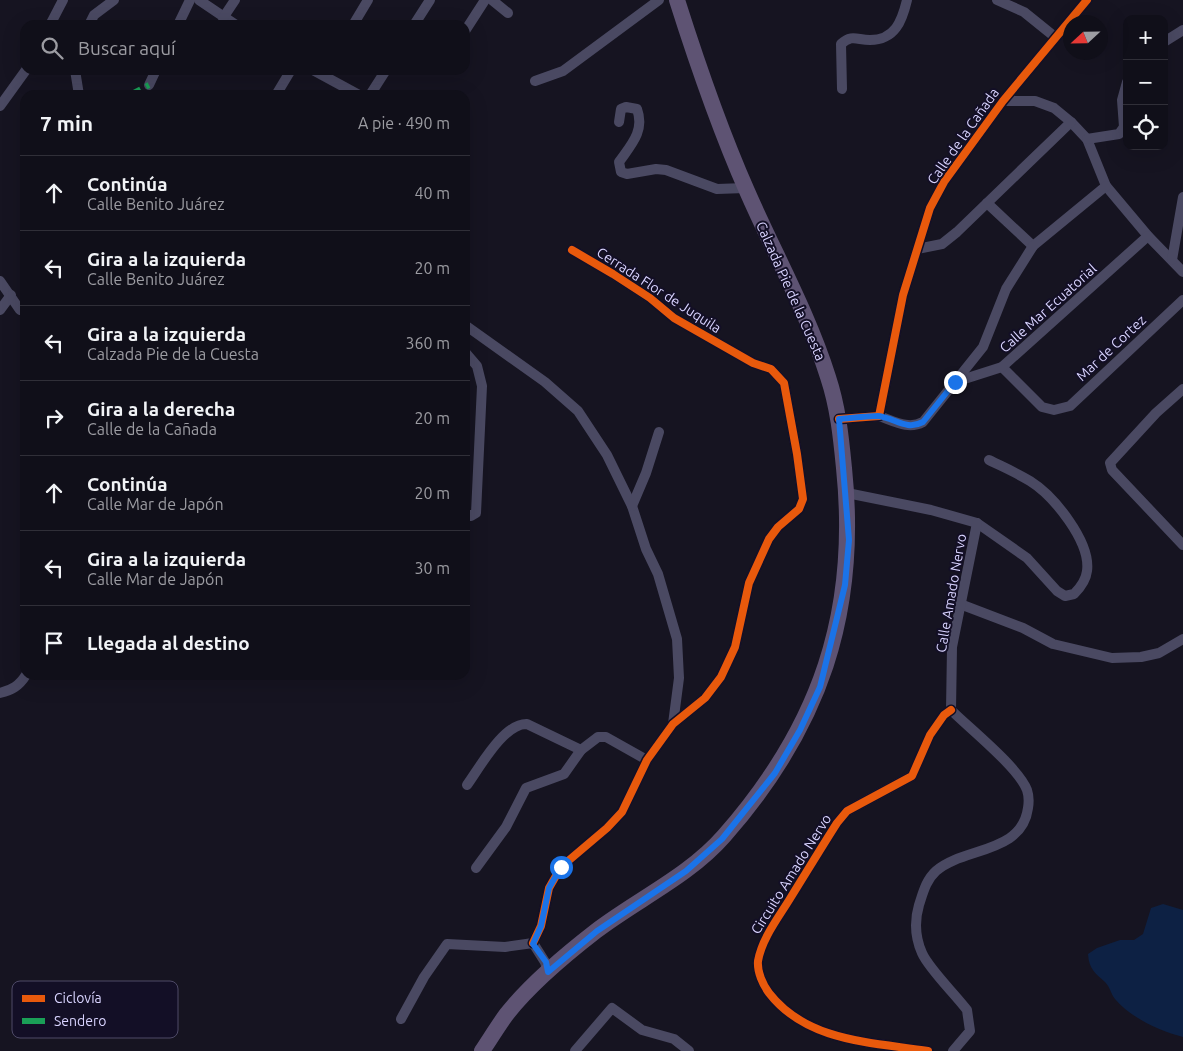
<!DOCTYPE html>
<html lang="es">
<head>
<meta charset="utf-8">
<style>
  body { margin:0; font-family:Ubuntu,sans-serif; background:#191822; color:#f1f3f6 }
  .controls { position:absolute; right:15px; top:15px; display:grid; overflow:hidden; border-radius:10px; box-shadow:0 5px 20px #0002 }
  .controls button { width:45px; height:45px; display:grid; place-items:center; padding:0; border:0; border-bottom:1px solid #302f38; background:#100f19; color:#f1f3f6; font:25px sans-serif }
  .compass { position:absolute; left:1063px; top:15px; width:45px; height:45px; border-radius:50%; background:#100f19; box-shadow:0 5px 20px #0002; rotate:248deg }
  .stop { position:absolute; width:15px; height:15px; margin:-11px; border:4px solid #1a73e8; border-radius:50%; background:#fff }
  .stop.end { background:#1a73e8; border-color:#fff; box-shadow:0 1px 5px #0008 }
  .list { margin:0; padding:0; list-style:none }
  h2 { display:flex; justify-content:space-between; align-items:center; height:65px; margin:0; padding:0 20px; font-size:21px }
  h2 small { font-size:16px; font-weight:400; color:#9c9ca2 }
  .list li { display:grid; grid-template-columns:32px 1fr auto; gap:15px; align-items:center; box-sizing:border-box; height:75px; padding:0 20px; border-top:1px solid #302f38 }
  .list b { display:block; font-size:19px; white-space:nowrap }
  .list p { margin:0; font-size:16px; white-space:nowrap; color:#9c9ca2 }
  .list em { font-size:16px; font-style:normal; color:#9c9ca2 }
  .icon { flex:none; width:28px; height:28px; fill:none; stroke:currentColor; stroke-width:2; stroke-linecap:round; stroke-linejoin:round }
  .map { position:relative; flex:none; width:1183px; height:1051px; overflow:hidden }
  .search { position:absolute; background:#100f19; box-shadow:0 5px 20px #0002; left:20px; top:20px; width:450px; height:55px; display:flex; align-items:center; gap:12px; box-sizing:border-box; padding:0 18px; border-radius:15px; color:#9c9ca2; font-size:19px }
  .panel { position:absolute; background:#100f19; box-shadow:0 5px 20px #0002; left:20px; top:90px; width:450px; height:590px; border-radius:15px }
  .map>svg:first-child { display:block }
</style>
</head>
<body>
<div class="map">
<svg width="1183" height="1051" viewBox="0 0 1183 1051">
  <rect width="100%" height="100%" fill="#161421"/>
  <path fill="#0d2144" d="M1163,904L1183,910V1037C1160,1031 1131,1018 1115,999C1111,994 1110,987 1105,982C1095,973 1089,969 1088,954L1097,948L1120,940H1134L1143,934L1151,908Z"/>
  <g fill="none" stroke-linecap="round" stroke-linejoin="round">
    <g stroke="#4a4962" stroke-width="10">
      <path d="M199,0L236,25"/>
      <path d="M492,0L508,13"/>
      <path d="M997,0L1024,12L1055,37"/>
      <path d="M223,18L235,0"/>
      <path d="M50,25L63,0"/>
      <path d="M89,25L94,15L114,0"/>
      <path d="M178,25L190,0"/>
      <path d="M353,25L368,0"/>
      <path d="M414,25L430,0"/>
      <path d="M465,31L485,0"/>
      <path d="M1164,42L1183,30"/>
      <path d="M75,70L79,95"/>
      <path d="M313,70L359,95"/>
      <path d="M535,81L563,71L659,0"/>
      <path d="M149,85L156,70"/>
      <path d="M842,89L841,44C852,34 857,40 870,40C895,40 902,21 907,0"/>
      <path d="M276,95L291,70"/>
      <path d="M370,95L386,70"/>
      <path d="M1003,101H1035L1054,108L1071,122L1087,139L1106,186L1148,236L1183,272"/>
      <path d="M0,106L26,70"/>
      <path d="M619,122L621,109L626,107L637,109C645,131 631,145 619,162L621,172L627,174L656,169L666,170L717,189L745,188"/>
      <path d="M1087,139L1119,134L1124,127L1122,100L1127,82"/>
      <path d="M987,203L1033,246"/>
      <path d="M917,249L942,244L957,232L1071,122"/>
      <path d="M1172,260L1183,197"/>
      <path d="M0,281L20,310"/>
      <path d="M0,310L11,295"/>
      <path d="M465,325L545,382L578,411L607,455L632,506L646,549L658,574L677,639L679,678L673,724"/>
      <path d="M465,352L477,366L482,386L476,513L471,516L465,513"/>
      <path d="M1002,367L1042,407L1054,410L1070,406L1183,300"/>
      <path d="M955,382L1002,367L1148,236"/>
      <path d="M1183,389L1156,413L1110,463L1112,470L1183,545"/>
      <path d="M879,416C894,421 908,430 923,422L983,347L1006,289L1033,246L1106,186"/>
      <path d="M839,419L879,416L903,295L930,208L944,182L1003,101L1087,0"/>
      <path d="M847,493L931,510L977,523L1027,558L1057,591L1065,596L1074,594C1080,588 1086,580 1087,571C1091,542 1054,496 1030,481C1017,473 1003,467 989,460"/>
      <path d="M632,506L646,473L659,432"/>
      <path d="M960,604L1023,628L1053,644L1112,658L1141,657L1159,653L1183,639"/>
      <path d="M0,693C12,690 19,686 26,675"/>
      <path d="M951,710C969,728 1019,768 1027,790C1029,796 1029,802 1028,808C1022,854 963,847 936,871C926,880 923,893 919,905C914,922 915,937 922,953C929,969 955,994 967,1010L970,1031L953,1051"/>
      <path d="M951,710L952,647L977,523"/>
      <path d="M467,785C480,767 504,723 527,724L581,750"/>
      <path d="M476,868L506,827L526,788L564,774L581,750L598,737H606L647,760"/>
      <path d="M533,943L541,926L549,888L561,867L607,828L622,812L647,760L673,724L705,698L721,677L735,647L749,583L769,539L778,527L799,509L803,499L797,454L784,383L771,369L753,363L674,318L650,298L613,274L572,250"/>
      <path d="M533,943L545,962L548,972"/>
      <path d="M401,1019L424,977L447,944L505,947L533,943"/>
      <path d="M575,1051L612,1008L642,1030L674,1039L689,1051"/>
      <path d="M928,1051C871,1042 807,1042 769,993C763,985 757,972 758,961C762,938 779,917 791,897C806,873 821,848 837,823L847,811L912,776L930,735L944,715L951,710"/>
    </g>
    <path stroke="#5e5373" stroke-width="16" d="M482,1051C490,1039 498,1026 506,1015C530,984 565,955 596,931C638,899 689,876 724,836C820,727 859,613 844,468C841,437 838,407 828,377C808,313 774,253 747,191C720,130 697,63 677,0"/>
    <path stroke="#1a9f57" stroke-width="6" stroke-dasharray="12 6" stroke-linecap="butt" d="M130,95L149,85"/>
    <g stroke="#130f26" stroke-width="11">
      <g id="cycleway">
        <path d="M839,419L879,416L903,295L930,208L944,182L1003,101L1087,0"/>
        <path d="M533,943L541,926L549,888L561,867L607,828L622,812L647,760L673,724L705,698L721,677L735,647L749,583L769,539L778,527L799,509L803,499L797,454L784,383L771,369L753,363L674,318L650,298L613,274L572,250"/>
        <path d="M928,1051C871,1042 807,1042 769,993C763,985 757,972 758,961C762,938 779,917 791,897C806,873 821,848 837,823L847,811L912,776L930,735L944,715L951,710"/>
      </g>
    </g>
    <use href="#cycleway" stroke="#e8590c" stroke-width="8"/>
  </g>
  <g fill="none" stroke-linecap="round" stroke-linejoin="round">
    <path stroke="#1a73e8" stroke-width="6" d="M561,867L549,888L541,926L533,944L546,962L548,972L597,931L686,871L722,839L775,773L800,730L820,687L845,585L849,540L839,419C852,418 866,416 878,416C895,418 906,431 923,422L955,382"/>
  </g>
  <g text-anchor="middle" stroke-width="4" stroke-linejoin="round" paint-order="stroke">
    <g font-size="14" fill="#d9d4ff" stroke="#130f26">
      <text transform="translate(963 136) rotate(-55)" y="5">Calle de la Cañada</text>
      <text transform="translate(659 290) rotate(33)" y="5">Cerrada Flor de Juquila</text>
      <text transform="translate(791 291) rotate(66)" y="5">Calzada Pie de la Cuesta</text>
      <text transform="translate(1048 308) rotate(-42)" y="5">Calle Mar Ecuatorial</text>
      <text transform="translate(1111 348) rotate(-43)" y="5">Mar de Cortez</text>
      <text transform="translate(951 593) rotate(-80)" y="5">Calle Amado Nervo</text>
      <text transform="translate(791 874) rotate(-58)" y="5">Circuito Amado Nervo</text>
    </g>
  </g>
  <rect x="12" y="981" width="166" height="57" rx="8" fill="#130f26" stroke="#4e4a67" stroke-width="1"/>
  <rect x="22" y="995" width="23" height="7" fill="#e8590c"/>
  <rect x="22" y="1018" width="23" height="6" fill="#1a9f57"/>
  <g font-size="14" fill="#d9d4ff">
    <text x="54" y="1003">Ciclovía</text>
    <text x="54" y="1026">Sendero</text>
  </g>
</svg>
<div class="controls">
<button>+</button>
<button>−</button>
<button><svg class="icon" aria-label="locate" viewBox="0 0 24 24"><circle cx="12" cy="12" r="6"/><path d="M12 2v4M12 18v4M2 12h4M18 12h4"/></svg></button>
</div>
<svg class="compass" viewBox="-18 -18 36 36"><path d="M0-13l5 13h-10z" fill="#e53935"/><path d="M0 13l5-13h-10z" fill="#9c9ca2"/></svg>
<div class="stop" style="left:561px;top:867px"></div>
<div class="stop end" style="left:955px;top:382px"></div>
<div class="search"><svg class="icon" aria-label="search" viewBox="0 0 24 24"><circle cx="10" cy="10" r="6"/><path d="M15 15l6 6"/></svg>Buscar aquí</div>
<section class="panel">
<h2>7 min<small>A pie · 490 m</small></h2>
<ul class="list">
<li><svg class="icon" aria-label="ahead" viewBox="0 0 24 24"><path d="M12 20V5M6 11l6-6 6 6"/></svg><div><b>Continúa</b><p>Calle Benito Juárez</p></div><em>40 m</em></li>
<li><svg class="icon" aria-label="left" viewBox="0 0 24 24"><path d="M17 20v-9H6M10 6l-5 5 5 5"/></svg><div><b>Gira a la izquierda</b><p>Calle Benito Juárez</p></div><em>20 m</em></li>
<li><svg class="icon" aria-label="left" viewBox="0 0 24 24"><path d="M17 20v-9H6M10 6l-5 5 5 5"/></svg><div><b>Gira a la izquierda</b><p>Calzada Pie de la Cuesta</p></div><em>360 m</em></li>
<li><svg class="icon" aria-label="right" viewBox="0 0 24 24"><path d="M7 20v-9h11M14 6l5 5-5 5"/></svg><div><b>Gira a la derecha</b><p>Calle de la Cañada</p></div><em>20 m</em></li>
<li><svg class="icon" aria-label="ahead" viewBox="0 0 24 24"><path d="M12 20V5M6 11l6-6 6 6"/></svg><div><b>Continúa</b><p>Calle Mar de Japón</p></div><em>20 m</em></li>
<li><svg class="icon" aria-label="left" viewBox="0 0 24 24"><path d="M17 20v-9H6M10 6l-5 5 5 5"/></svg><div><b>Gira a la izquierda</b><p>Calle Mar de Japón</p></div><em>30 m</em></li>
<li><svg class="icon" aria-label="arrive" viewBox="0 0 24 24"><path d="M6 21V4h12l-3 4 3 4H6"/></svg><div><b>Llegada al destino</b></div></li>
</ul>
</section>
</div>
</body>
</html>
